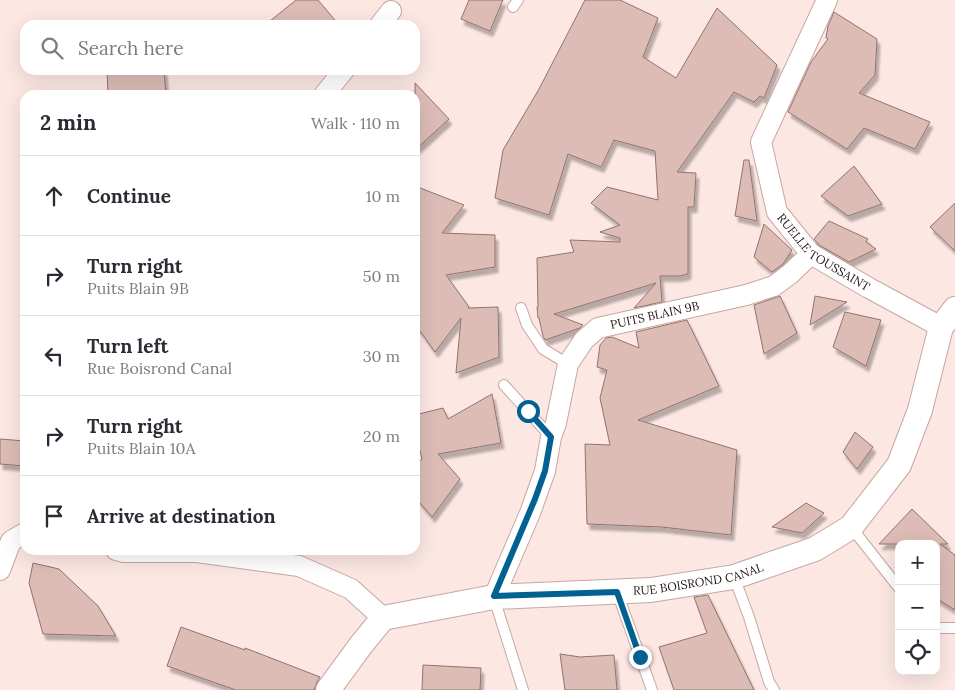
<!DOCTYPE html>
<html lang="en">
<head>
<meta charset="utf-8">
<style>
  body { margin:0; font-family:Lora,serif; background:#f2f2f3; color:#2b2b33 }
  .controls { position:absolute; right:15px; bottom:15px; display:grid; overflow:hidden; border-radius:10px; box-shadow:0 5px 20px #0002 }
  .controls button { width:45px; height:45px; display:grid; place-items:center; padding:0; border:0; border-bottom:1px solid #e1e1e2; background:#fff; color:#2b2b33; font:25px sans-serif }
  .stop { position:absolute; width:15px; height:15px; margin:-11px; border:4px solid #016292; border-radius:50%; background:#fff }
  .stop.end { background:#016292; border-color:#fff; box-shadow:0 1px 5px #0008 }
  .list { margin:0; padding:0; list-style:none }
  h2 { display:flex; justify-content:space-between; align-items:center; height:65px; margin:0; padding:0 20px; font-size:21px }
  h2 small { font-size:16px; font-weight:400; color:#7c7c81 }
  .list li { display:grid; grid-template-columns:32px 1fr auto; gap:15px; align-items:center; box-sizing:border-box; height:80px; padding:0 20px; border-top:1px solid #e1e1e2 }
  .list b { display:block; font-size:19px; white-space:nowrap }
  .list p { margin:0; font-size:16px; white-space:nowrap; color:#7c7c81 }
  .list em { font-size:16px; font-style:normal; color:#7c7c81 }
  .icon { flex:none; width:28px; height:28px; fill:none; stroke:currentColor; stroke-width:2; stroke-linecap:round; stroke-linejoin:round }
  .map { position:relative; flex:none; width:955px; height:690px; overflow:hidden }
  .search { position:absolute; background:#fff; box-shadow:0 5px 20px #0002; left:20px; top:20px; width:400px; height:55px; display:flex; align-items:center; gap:12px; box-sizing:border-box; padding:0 18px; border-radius:15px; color:#7c7c81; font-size:19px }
  .panel { position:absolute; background:#fff; box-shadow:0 5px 20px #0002; left:20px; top:90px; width:400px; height:465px; border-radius:15px }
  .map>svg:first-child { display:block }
</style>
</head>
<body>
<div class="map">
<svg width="955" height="690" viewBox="0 0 955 690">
  <defs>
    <filter id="shadow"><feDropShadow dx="3" dy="5.5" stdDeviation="1" flood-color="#0004"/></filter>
  </defs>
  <rect width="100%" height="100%" fill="#fce7e3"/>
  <g fill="#ddbcb6" stroke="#91736e" filter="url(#shadow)">
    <path d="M296,0H318L339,25H265Z"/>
    <path d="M469,0H503L490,31L461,19Z"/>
    <path d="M585,0H620L658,18L643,57L676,78L717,8L777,65L764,98L760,96L754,102L734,92L677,172L696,173L694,207H688V274L679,276H660L662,302L634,308L656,283L554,314L583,325L580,328L545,340L543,336L539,318H538L537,307H538L537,258L574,252L570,240L620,242V238L600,232L620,225L591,203L607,187L658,200L655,151L614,140L601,167L568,154L549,215L495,198L503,150L539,89Z"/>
    <path d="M834,12L877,39L875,75L859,93L930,122L915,149L864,128L847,149L788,112L811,62L828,39L826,38L828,26Z"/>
    <path d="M107,70H164L166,95H108Z"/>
    <path d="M415,83L449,119L415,150Z"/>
    <path d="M744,160H749L757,221L735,216Z"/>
    <path d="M854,166L882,204L848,216L821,196Z"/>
    <path d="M415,186L464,205L442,233L495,235V267L446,275L469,307L468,308L498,307L499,357L456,373L461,318L435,352L415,324Z"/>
    <path d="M955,203V251L930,227Z"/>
    <path d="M829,221L868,239L866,242L876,249L849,262L819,245L814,239Z"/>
    <path d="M764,224L792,250L783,264L772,272L754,257Z"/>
    <path d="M780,296L797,333L764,354L754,305Z"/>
    <path d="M815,296L847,302L810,325Z"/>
    <path d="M845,312L881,320L866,366L833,347Z"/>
    <path d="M687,320L719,386L638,420L737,450L731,535L662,527L587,524L585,444L610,445L600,398L607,370L597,367L600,345L606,338L612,337L639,348L636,332Z"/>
    <path d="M492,394L501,443L438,454L460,479L432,517L415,497V466L422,459L415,430V415L443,408L448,419Z"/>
    <path d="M855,432L873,447L857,469L843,452Z"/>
    <path d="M0,439L25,441V466L0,464Z"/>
    <path d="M806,503L824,513L802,533L772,527Z"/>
    <path d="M912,509L948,544H940L955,555V610L936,598V544H879Z"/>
    <path d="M33,563L59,569L98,606L116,636L43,634L29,583Z"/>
    <path d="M708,595L754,690H674L659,647L707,633L694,597Z"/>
    <path d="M181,627L245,650V648L320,677L317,682L314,690H236L167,666Z"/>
    <path d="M560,654L580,657L614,655L617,690H565Z"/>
    <path d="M423,665L481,668L480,690H422Z"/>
  </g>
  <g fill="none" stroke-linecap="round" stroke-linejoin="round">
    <g stroke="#c7a7a1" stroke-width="12">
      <g id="service">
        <path d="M513,7L518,0"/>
        <path d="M521,308L527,325L543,349L568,364"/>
        <path d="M504,385L551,437"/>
        <path d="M851,527L899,588"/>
        <path d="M734,577L749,617L769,682L774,690"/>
        <path d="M617,592L652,690"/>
        <path d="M494,598L523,690"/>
        <path d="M936,628H955"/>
      </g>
    </g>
    <g stroke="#c7a7a1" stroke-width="22">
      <g id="minor">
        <path id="s1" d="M827,0L761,142L777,212L811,254L869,288L941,327"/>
        <path d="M380,25L391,11"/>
        <path d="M324,95L344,70"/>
        <path d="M116,550L123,552H197L299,566L351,589L383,618"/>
        <path d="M0,570L11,541L25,533"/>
        <path id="s2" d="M494,597L530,513L545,471L551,437L556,423L568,364L584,340L598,328L746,295L774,286L790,274L811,254"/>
      </g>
    </g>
    <g stroke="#c7a7a1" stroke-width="26">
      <g id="tertiary">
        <path id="s3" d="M328,690L361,645L383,618L494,597L651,590L734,577L815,549L851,527L899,465L920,410L941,327L955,309"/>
      </g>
    </g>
    <use href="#service" stroke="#fff" stroke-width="10"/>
    <use href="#minor" stroke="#fff" stroke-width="20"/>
    <use href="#tertiary" stroke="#fff" stroke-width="24"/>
  </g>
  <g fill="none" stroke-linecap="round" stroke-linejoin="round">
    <path stroke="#016292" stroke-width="6" d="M528,411L551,437L545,471L535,499L494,596L617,592L640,657"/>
  </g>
  <g text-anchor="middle" stroke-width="4.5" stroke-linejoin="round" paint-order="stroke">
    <g font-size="12" fill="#211513" stroke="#fff">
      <text dy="4" stroke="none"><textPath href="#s1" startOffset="291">RUELLE TOUSSAINT</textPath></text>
      <text dy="4" stroke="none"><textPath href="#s2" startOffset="351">PUITS BLAIN 9B</textPath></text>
      <text dy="4" stroke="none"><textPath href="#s3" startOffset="409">RUE BOISROND CANAL</textPath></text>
    </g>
  </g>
</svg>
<div class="controls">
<button>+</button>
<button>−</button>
<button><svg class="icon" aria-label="locate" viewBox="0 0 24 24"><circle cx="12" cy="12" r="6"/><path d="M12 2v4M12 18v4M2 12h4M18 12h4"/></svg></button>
</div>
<div class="stop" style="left:528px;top:411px"></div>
<div class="stop end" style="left:640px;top:657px"></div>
<div class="search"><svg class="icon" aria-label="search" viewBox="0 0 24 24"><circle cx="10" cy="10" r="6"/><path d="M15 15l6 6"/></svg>Search here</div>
<section class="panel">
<h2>2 min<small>Walk · 110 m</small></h2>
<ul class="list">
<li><svg class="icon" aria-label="ahead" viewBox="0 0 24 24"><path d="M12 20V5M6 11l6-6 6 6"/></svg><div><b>Continue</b></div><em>10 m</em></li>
<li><svg class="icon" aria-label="right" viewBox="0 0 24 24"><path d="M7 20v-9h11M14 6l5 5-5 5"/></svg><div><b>Turn right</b><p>Puits Blain 9B</p></div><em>50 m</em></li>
<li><svg class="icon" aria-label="left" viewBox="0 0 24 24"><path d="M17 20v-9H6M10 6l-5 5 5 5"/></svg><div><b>Turn left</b><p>Rue Boisrond Canal</p></div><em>30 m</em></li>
<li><svg class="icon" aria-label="right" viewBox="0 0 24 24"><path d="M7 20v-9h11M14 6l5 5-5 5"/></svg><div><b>Turn right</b><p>Puits Blain 10A</p></div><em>20 m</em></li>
<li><svg class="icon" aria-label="arrive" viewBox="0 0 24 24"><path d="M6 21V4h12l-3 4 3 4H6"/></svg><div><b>Arrive at destination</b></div></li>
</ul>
</section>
</div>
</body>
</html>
